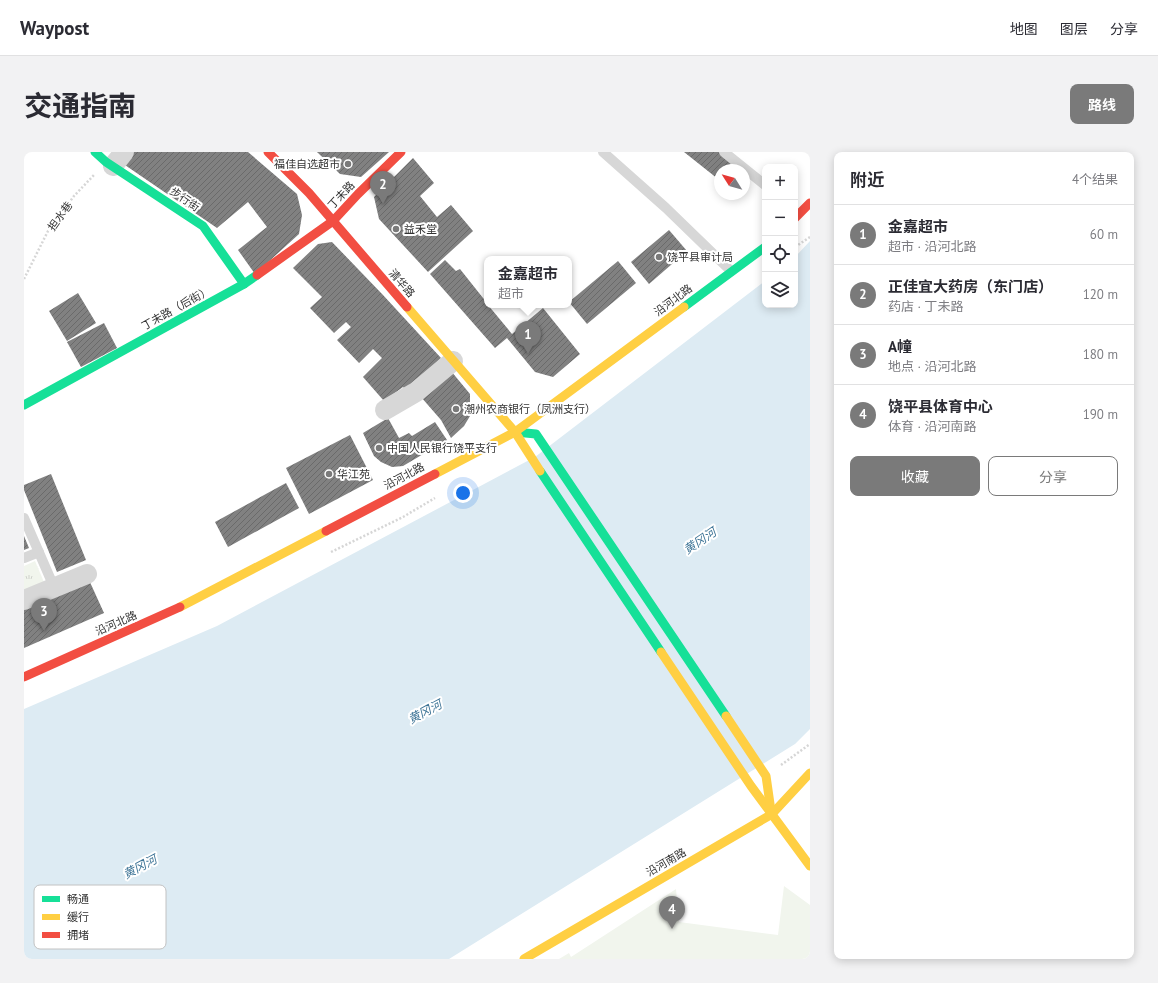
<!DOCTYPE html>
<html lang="zh">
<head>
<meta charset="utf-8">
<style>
  body { margin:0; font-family:"PT Sans","Noto Sans SC",sans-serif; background:#f2f2f3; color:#2b2b33 }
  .controls { position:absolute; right:12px; top:12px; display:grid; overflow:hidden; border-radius:8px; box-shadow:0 2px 10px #0003 }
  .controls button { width:36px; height:36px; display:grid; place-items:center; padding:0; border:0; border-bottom:1px solid #e1e1e2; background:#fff; color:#2b2b33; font:20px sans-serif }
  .compass { position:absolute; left:690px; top:12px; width:36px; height:36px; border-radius:50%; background:#fff; box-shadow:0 2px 10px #0003; rotate:307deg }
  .you { position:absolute; left:439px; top:341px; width:14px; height:14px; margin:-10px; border:3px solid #fff; border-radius:50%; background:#1a73e8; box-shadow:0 0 0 6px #1a73e833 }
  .badge { display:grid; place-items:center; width:26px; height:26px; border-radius:50%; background:#7a7a7a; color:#fff; font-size:13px; font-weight:700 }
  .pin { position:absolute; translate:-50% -33px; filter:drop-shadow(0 1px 2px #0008) }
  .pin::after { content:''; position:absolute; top:21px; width:14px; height:12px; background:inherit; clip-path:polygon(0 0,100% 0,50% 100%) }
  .popup { position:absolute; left:460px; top:104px; width:88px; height:52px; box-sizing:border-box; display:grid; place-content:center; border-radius:8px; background:#fff; filter:drop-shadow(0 1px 3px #0005); font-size:13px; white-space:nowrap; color:#7c7c81 }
  .popup b { font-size:15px; color:#2b2b33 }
  .popup::after { content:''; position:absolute; left:50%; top:100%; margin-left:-8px; border:8px solid transparent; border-top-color:#fff }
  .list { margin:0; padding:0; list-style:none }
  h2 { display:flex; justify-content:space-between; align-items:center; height:52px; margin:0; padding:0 16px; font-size:17px }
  h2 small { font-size:13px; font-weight:400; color:#7c7c81 }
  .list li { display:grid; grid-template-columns:26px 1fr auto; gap:12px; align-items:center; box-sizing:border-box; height:60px; padding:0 16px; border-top:1px solid #e1e1e2 }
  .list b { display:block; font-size:15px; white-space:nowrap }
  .list p { margin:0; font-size:13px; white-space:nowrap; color:#7c7c81 }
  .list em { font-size:13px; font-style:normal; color:#7c7c81 }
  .actions { display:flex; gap:8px; padding:12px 16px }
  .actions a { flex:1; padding:9px 0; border:1px solid #7a7a7a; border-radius:8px; text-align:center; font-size:14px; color:#7a7a7a }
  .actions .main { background:#7a7a7a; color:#fff }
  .icon { flex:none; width:22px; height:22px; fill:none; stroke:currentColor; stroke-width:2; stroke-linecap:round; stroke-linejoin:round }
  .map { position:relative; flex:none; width:786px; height:807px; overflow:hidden; border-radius:8px }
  header { display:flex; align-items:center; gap:24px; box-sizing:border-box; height:56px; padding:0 20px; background:#fff; border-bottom:1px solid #e1e1e2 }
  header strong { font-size:19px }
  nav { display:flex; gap:22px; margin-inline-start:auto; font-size:14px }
  .intro { display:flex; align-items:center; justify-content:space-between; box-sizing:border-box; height:96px; padding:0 24px }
  h1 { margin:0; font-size:28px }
  .button { padding:10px 18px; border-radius:8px; background:#7a7a7a; color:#fff; font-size:14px; font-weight:700 }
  main { display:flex; gap:24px; padding:0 24px }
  aside { flex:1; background:#fff; border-radius:8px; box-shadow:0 2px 10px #0003 }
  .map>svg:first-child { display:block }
</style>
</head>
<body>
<header>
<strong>Waypost</strong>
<nav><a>地图</a><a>图层</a><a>分享</a></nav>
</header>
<div class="intro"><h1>交通指南</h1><a class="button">路线</a></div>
<main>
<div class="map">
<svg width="786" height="807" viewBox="0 0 786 807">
  <defs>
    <pattern id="grass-tufts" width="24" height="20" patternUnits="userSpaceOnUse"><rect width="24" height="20" fill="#f1f5ed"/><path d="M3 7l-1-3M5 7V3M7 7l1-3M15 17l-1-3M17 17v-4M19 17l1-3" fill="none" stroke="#cfd2cc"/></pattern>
    <pattern id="building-hatch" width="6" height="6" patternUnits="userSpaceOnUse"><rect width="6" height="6" fill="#818181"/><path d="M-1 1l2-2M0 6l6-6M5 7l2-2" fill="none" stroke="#6a6a6a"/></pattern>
  </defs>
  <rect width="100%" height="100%" fill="#fff"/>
  <path fill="url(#grass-tufts)" d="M11,409L20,430L0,439V414Z"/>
  <path fill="#f1f5ed" d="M760,734L786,753V807H535L545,801L547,805L652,737L655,770L754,783Z"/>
  <path fill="#ddebf3" d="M786,89V577L771,592L425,807H0V557L193,474L511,305L741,129V153H771V105Z"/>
  <g fill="url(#building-hatch)">
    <path d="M107,0H224L273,42L278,63L275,82L231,122L214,98L243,75L224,50L193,76L98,11Z"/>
    <path d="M293,0H365L337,25L316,22Z"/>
    <path d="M660,0H697L709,9L702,18H696V25L694,27Z"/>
    <path d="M389,6L410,31L396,44L413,65L427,53L449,79L404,120L355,67L350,45Z"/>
    <path d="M645,78L663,99L625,132L607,110Z"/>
    <path d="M308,90L359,143L417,206L383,239L379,235L360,249L339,225L358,206L349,197L335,211L313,188L327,175L322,170L310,181L286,156L298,145L269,116L294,92Z"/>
    <path d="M421,108L432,119L436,117L463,151V153H464L488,182L519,156L556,202L529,225L511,220L483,186L471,196L406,122Z"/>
    <path d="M594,109L612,131L563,172L545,150Z"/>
    <path d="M54,141L72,171L43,189L25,159Z"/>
    <path d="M80,171L93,196L57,215L43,190Z"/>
    <path d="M427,219L446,242V264L440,274L427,286L417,268L397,245Z"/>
    <path d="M364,266L375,286L385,281L388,284L411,270L423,288L379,314L368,315L357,310L350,304L339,281Z"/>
    <path d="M326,283L349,328L285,362L262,316Z"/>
    <path d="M27,322L62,408L33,420L0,338V333Z"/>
    <path d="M262,331L275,356L204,395L191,370Z"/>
    <path d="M0,384L5,396L0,398Z"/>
    <path d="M65,428L80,461L0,496V456Z"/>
  </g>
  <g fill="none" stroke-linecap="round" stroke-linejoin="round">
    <g stroke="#d6d6d6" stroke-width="2.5" stroke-dasharray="2 2" stroke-linecap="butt">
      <path d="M771,95L786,85"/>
      <path d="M0,127L24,79L50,44L70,23"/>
      <path d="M307,400L379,365L411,346"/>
      <path d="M757,613L786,592"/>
    </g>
    <g stroke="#d7d7d7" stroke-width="10">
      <path d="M579,0L642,56L707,119"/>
      <path d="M700,0L741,33"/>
      <path d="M0,366L30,435"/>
      <path d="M0,406L15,400"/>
    </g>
    <g stroke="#d7d7d7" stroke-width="20">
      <path d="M89,14L100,0"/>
      <path d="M361,258L392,240L429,209"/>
      <path d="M0,448L63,422"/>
    </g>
    <g stroke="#16e098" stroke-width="9">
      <path d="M71,0L82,10L179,74L220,132"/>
      <path d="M660,155L741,95"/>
      <path d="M0,253L220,132L233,123"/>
      <path d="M491,280L512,282L702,564"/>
      <path d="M516,319L637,500"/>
    </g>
    <g stroke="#ffcf43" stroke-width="9">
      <path d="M383,155L491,280L516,319"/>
      <path d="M411,322L491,280L660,155"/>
      <path d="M156,455L302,379"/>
      <path d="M637,500L727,634L786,714"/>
      <path d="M702,564L742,624L747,659"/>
      <path d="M500,807L748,662L786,621"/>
    </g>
    <g stroke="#f24e42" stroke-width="9">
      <path d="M244,0L285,41L383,155"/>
      <path d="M771,66L786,51"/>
      <path d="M233,123L309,69L334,42L377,0"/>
      <path d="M302,379L411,322"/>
      <path d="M0,525L156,455"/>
    </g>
  </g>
  <g fill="#7a7a7a" stroke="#fff" stroke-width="1.5">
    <circle cx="324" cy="12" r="4"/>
    <circle cx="372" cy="77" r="4"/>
    <circle cx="635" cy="105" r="4"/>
    <circle cx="432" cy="257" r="4"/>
    <circle cx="355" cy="296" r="4"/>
    <circle cx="305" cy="322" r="4"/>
  </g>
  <g text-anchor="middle" stroke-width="4" stroke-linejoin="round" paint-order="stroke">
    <g font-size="11" fill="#333" stroke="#fff" text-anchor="start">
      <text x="316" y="16" text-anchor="end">福佳自选超市</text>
      <text x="380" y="81">益禾堂</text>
      <text x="643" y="109">饶平县审计局</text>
      <text x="440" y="261">潮州农商银行（凤洲支行）</text>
      <text x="363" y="300">中国人民银行饶平支行</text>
      <text x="313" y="326">华江苑</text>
    </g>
    <g font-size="11" fill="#333" stroke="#fff">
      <text transform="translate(317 43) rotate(-47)" y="4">丁未路</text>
      <text transform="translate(161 47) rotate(34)" y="4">步行街</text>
      <text transform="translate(36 64) rotate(-54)" y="4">担水巷</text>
      <text transform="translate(378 131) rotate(49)" y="4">清华路</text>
      <text transform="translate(649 148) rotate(-37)" y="4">沿河北路</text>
      <text transform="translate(152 156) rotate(-29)" y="4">丁未路（后街）</text>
      <text transform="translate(380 324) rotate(-28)" y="4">沿河北路</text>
      <text transform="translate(92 471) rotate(-24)" y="4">沿河北路</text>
      <text transform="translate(642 710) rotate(-30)" y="4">沿河南路</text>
    </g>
    <g font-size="12" font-style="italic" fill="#3f7597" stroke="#fff">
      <text transform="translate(676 389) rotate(-34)" y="4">黄冈河</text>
      <text transform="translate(401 560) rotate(-28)" y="4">黄冈河</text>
      <text transform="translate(116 715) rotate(-28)" y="4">黄冈河</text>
    </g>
  </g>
  <rect x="10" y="733" width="132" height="64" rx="6" fill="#fff" stroke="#c2c2c2" stroke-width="1"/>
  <rect x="18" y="744" width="18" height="6" fill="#16e098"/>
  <rect x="18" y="762" width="18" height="6" fill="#ffcf43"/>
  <rect x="18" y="780" width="18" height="6" fill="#f24e42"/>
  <g font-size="11" fill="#333">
    <text x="43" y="751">畅通</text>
    <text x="43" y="769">缓行</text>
    <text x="43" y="787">拥堵</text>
  </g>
</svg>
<div class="controls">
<button>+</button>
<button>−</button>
<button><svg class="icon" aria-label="locate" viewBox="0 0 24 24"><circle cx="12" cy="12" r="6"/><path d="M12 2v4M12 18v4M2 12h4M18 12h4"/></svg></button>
<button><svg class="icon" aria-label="layers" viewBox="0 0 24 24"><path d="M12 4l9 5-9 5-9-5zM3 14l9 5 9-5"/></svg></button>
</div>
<svg class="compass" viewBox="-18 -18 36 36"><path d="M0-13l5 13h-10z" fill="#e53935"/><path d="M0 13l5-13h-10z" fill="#7c7c81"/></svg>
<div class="you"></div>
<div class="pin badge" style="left:504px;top:202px">1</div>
<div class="popup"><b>金嘉超市</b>超市</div>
<div class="pin badge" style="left:359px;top:52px">2</div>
<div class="pin badge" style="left:20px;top:479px">3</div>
<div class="pin badge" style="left:648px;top:777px">4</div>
</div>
<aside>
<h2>附近<small>4个结果</small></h2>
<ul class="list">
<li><span class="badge">1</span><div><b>金嘉超市</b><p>超市 · 沿河北路</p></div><em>60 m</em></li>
<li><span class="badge">2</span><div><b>正佳宜大药房（东门店）</b><p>药店 · 丁未路</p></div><em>120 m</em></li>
<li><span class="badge">3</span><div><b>A幢</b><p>地点 · 沿河北路</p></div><em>180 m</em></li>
<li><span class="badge">4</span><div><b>饶平县体育中心</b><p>体育 · 沿河南路</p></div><em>190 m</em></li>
</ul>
<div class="actions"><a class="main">收藏</a><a>分享</a></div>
</aside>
</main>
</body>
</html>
